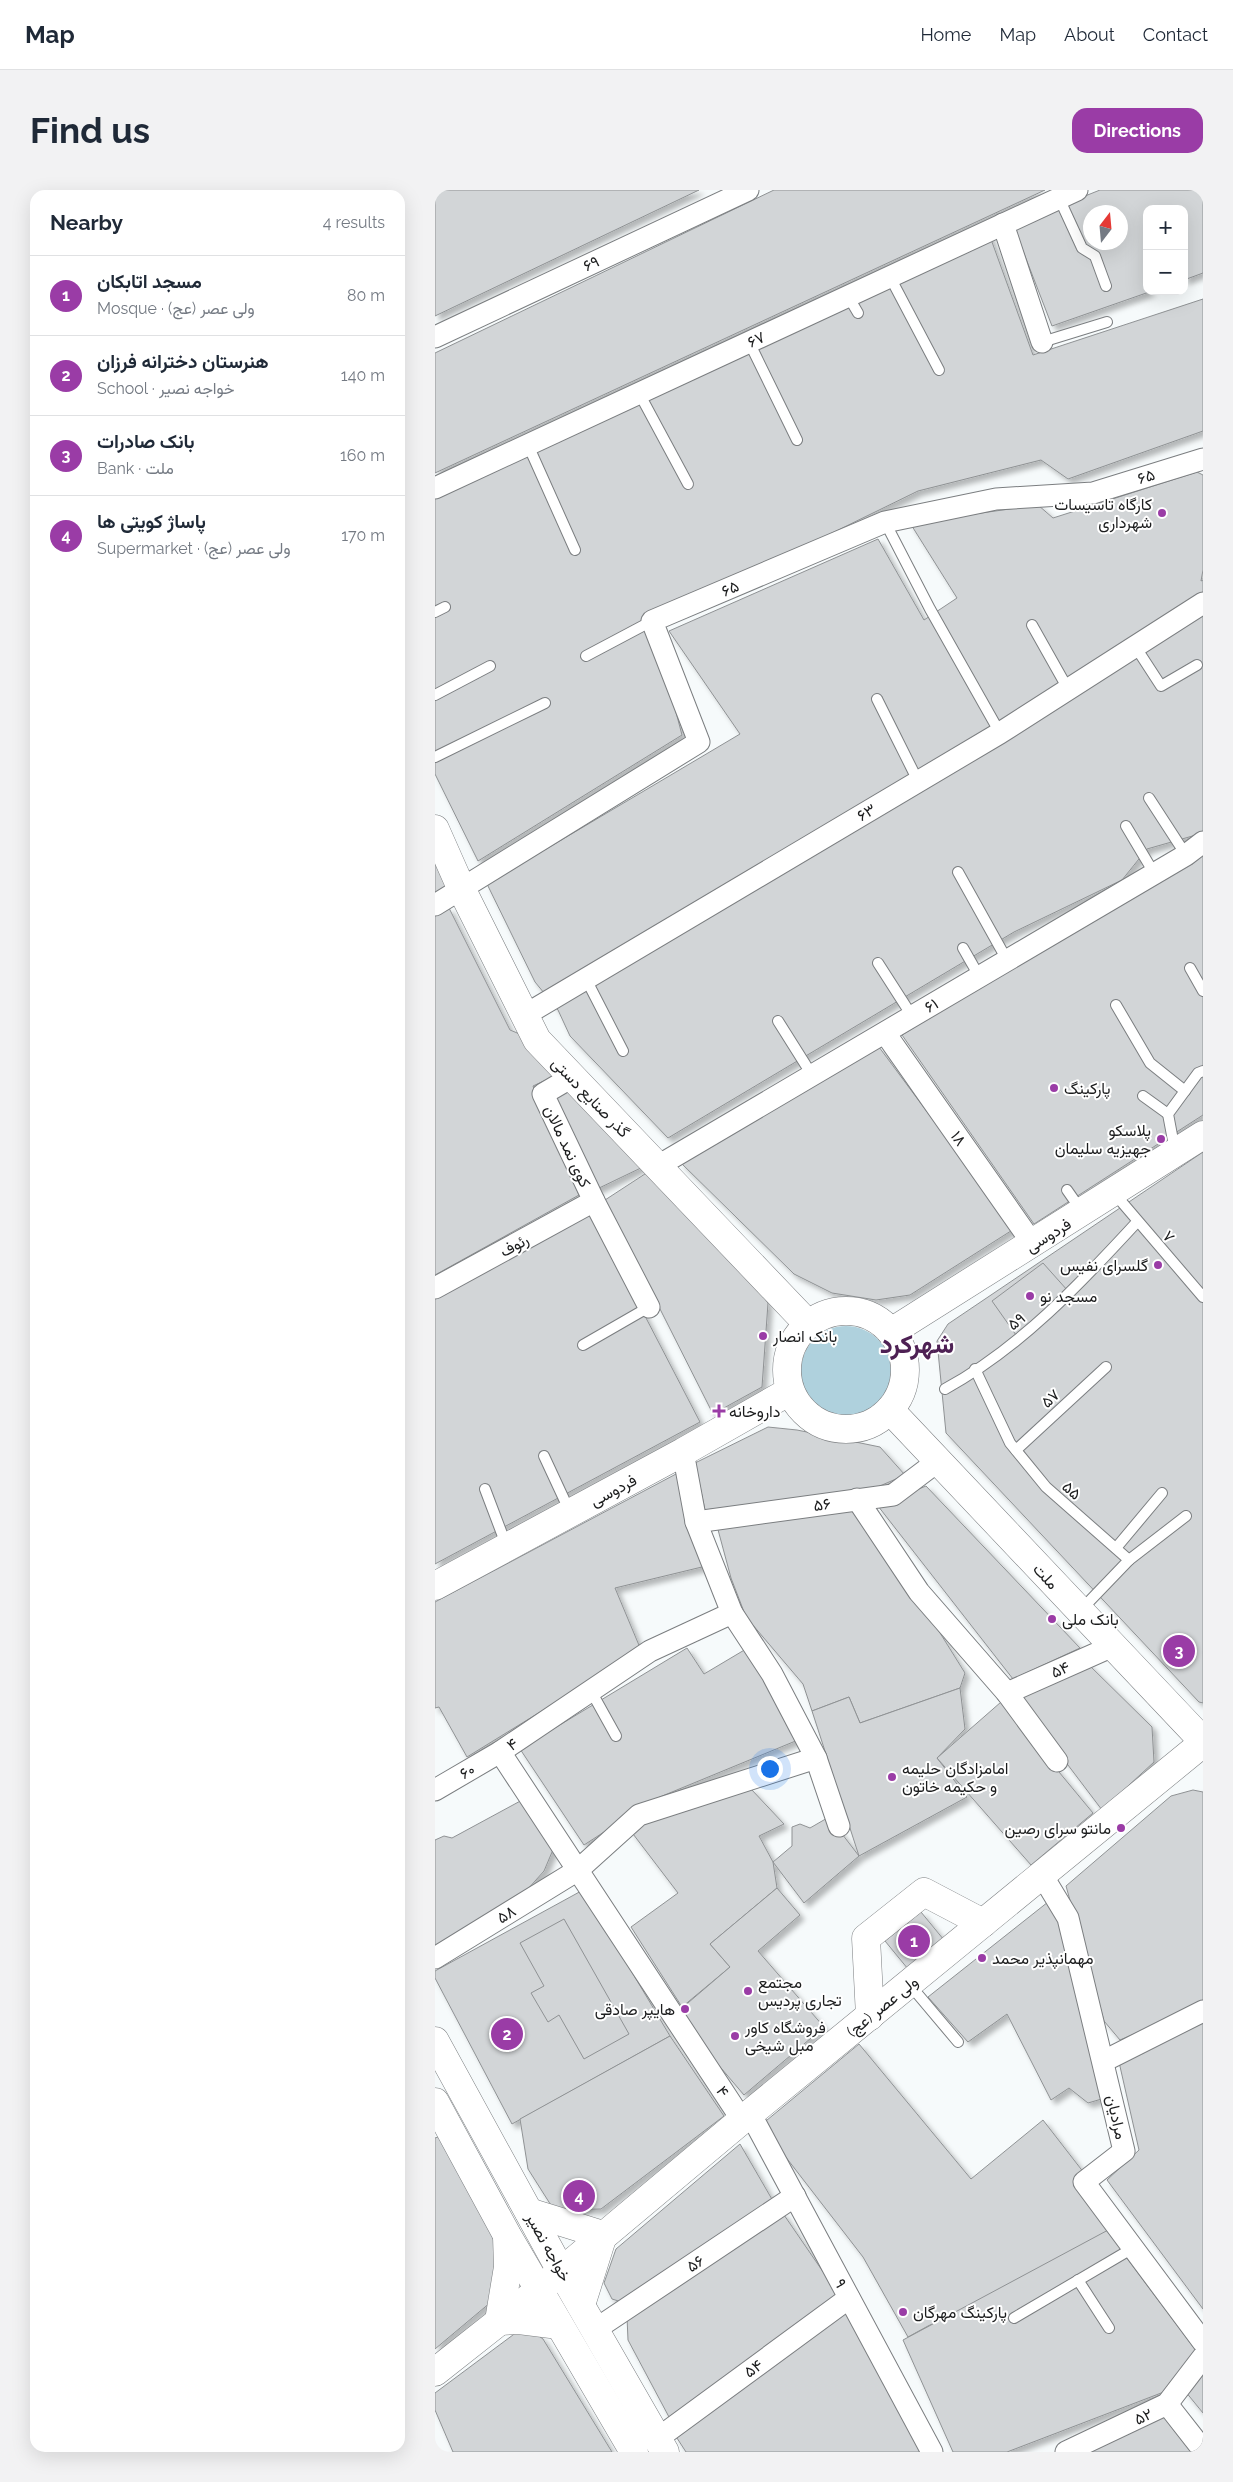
<!DOCTYPE html>
<html lang="en">
<head>
<meta charset="utf-8">
<style>
  body { margin:0; font-family:Raleway,Vazirmatn,sans-serif; background:#f2f2f3; color:#1f2937 }
  .controls { position:absolute; right:15px; top:15px; display:grid; overflow:hidden; border-radius:10px; box-shadow:0 5px 20px #0002 }
  .controls button { width:45px; height:45px; display:grid; place-items:center; padding:0; border:0; border-bottom:1px solid #e0e1e3; background:#fff; color:#1f2937; font:25px sans-serif }
  .compass { position:absolute; left:648px; top:15px; width:45px; height:45px; border-radius:50%; background:#fff; box-shadow:0 5px 20px #0002; rotate:16deg }
  .you { position:absolute; left:334px; top:1578px; width:18px; height:18px; margin:-12px; border:4px solid #fff; border-radius:50%; background:#1a73e8; box-shadow:0 0 0 8px #1a73e833 }
  .badge { display:grid; place-items:center; width:32px; height:32px; border-radius:50%; background:#9a3ca6; color:#fff; font-size:16px; font-weight:700 }
  .pin { position:absolute; translate:-50% -50%; border:2px solid #fff; box-shadow:0 1px 5px #0006 }
  .list { margin:0; padding:0; list-style:none }
  h2 { display:flex; justify-content:space-between; align-items:center; height:65px; margin:0; padding:0 20px; font-size:21px }
  h2 small { font-size:16px; font-weight:400; color:#747a83 }
  .list li { display:grid; grid-template-columns:32px 1fr auto; gap:15px; align-items:center; box-sizing:border-box; height:80px; padding:0 20px; border-top:1px solid #e0e1e3 }
  .list b { display:block; font-size:19px; white-space:nowrap }
  .list p { margin:0; font-size:16px; white-space:nowrap; color:#747a83 }
  .list em { font-size:16px; font-style:normal; color:#747a83 }
  .map { position:relative; flex:none; width:768px; height:2262px; overflow:hidden; border-radius:15px }
  header { display:flex; align-items:center; gap:30px; box-sizing:border-box; height:70px; padding:0 25px; background:#fff; border-bottom:1px solid #e0e1e3 }
  header strong { font-size:24px }
  nav { display:flex; gap:28px; margin-inline-start:auto; font-size:18px }
  .intro { display:flex; align-items:center; justify-content:space-between; box-sizing:border-box; height:120px; padding:0 30px }
  h1 { margin:0; font-size:35px }
  .button { padding:12px 22px; border-radius:15px; background:#9a3ca6; color:#fff; font-size:18px; font-weight:700 }
  main { display:flex; gap:30px; padding:0 30px }
  aside { flex:1; background:#fff; border-radius:15px; box-shadow:0 5px 20px #0002 }
  .map>svg:first-child { display:block }
</style>
</head>
<body>
<header>
<strong>Map</strong>
<nav><a>Home</a><a>Map</a><a>About</a><a>Contact</a></nav>
</header>
<div class="intro"><h1>Find us</h1><a class="button">Directions</a></div>
<main>
<aside>
<h2>Nearby<small>4 results</small></h2>
<ul class="list">
<li><span class="badge">1</span><div><b>مسجد اتابکان</b><p>Mosque · ولی عصر (عج)</p></div><em>80 m</em></li>
<li><span class="badge">2</span><div><b>هنرستان دخترانه فرزان</b><p>School · خواجه نصیر</p></div><em>140 m</em></li>
<li><span class="badge">3</span><div><b>بانک صادرات</b><p>Bank · ملت</p></div><em>160 m</em></li>
<li><span class="badge">4</span><div><b>پاساژ کویتی ها</b><p>Supermarket · ولی عصر (عج)</p></div><em>170 m</em></li>
</ul>
</aside>
<div class="map">
<svg width="768" height="2262" viewBox="0 0 768 2262">
  <defs>
    <filter id="shadow"><feDropShadow dx="4.5" dy="4.5" stdDeviation="2.5" flood-color="#0004"/></filter>
  </defs>
  <rect width="100%" height="100%" fill="#f6fafb"/>
  <circle fill="#afd1dd" cx="411" cy="1181" r="45"/>
  <g fill="#d2d5d7" stroke="#8f9294" fill-rule="evenodd" filter="url(#shadow)">
    <path d="M0,0H264L0,126Z"/>
    <path d="M339,0H610L0,283V163Z"/>
    <path d="M665,0H768V83L749,90V19H712V101H717L617,136L578,35ZM656,22H686V52H656Z"/>
    <path d="M553,41L598,165L768,109V241L633,289L606,270L483,301L217,431L247,545L43,671L0,584V298Z"/>
    <path d="M762,282L768,285V380L766,391L768,390V643L712,659L687,690L579,742L233,948L135,846L123,820L100,792L52,694L305,544L234,441L443,349L489,430L522,408L475,333L603,315L618,328Z"/>
    <path d="M768,656V925L599,1034L467,845Z"/>
    <path d="M0,668L14,697L0,704Z"/>
    <path d="M14,718L75,840L92,847L124,884L98,896L144,1005L0,1085V725Z"/>
    <path d="M444,857L579,1039L475,1105L441,1110L397,1103L359,1084L245,972Z"/>
    <path d="M130,898L212,975L160,1000L119,911Z"/>
    <path d="M768,962V1513L764,1512L511,1243L502,1151L513,1134Z"/>
    <path d="M216,980L315,1088L333,1113L327,1197L278,1224L170,1010Z"/>
    <path d="M155,1020L265,1232L0,1374V1105Z"/>
    <path d="M608,1073L633,1101L581,1145L557,1111Z"/>
    <path d="M333,1237L362,1240L445,1257L470,1285L438,1299L270,1320L260,1273Z"/>
    <path d="M241,1284L271,1376L180,1398L206,1460L32,1567L4,1517L0,1518V1412Z"/>
    <path d="M491,1296L645,1458L578,1489L443,1316Z"/>
    <path d="M417,1315L487,1414L530,1483L525,1498L425,1533L414,1507L377,1521L368,1494L311,1427L296,1388L282,1336Z"/>
    <path d="M252,1458L269,1484L311,1459L363,1550L220,1609L149,1655L85,1559Z"/>
    <path d="M651,1472L717,1537L719,1572L667,1620L580,1505Z"/>
    <path d="M525,1498L530,1539L502,1568L532,1607L424,1666L377,1521L414,1507L425,1533Z"/>
    <path d="M566,1512L658,1623L596,1675L502,1568Z"/>
    <path d="M316,1599L349,1634L324,1646L338,1672L342,1698L275,1754L295,1777L247,1817L196,1737L243,1703L195,1640L231,1616Z"/>
    <path d="M758,1600L768,1602V1814L685,1850L669,1831L631,1696L736,1606Z"/>
    <path d="M89,1609L120,1655L109,1681L83,1710L0,1757V1650L9,1646L17,1648Z"/>
    <path d="M394,1627L424,1666L369,1713L338,1672L357,1656V1637L365,1634L375,1638Z"/>
    <path d="M342,1698L365,1725L323,1761L389,1837L309,1905L240,1824L295,1777L275,1754Z"/>
    <path d="M148,1700L235,1846L77,1934L0,1788V1781Z"/>
    <path d="M613,1712L634,1733L670,1908L653,1913L634,1898L616,1910L572,1824L533,1852L493,1807Z"/>
    <path d="M486,1722L509,1750L473,1779L450,1751Z"/>
    <path d="M129,1729L194,1844L149,1869L124,1825L113,1832L96,1803L109,1796L85,1753Z"/>
    <path d="M768,1828V2119L672,1990L704,1960L684,1872Z"/>
    <path d="M235,1846L289,1926L166,2019L119,2020L93,1979L85,1929Z"/>
    <path d="M424,1854L536,1989L608,1930L694,2041L493,2136L473,2147L428,2067L326,1935Z"/>
    <path d="M8,1945L67,2054L56,2112L0,2159V1948Z"/>
    <path d="M305,1954L338,2011L190,2113L177,2109L169,2093L181,2059Z"/>
    <path d="M347,2022L404,2105L234,2227L193,2150L192,2127Z"/>
    <path d="M675,2039L688,2063L762,2162L734,2200L572,2262H518L468,2150Z"/>
    <path d="M412,2118L491,2262H251L240,2245Z"/>
    <path d="M90,2136L108,2149L177,2262H18L0,2220V2203Z"/>
    <path d="M768,2184V2223L750,2201Z"/>
    <path d="M731,2225L758,2262H653Z"/>
  </g>
  <g fill="none" stroke-linecap="round" stroke-linejoin="round">
    <g stroke="#7b7e80" stroke-width="12">
      <g id="service">
        <path d="M624,8L647,58L660,66L671,96"/>
        <path d="M455,87L504,180"/>
        <path d="M413,106L423,123"/>
        <path d="M314,152L362,250"/>
        <path d="M607,152L672,132"/>
        <path d="M204,203L253,294"/>
        <path d="M93,255L140,360"/>
        <path d="M450,332L495,419L565,543"/>
        <path d="M0,422L10,417"/>
        <path d="M597,435L633,499"/>
        <path d="M700,456L726,496L762,475"/>
        <path d="M151,466L217,431"/>
        <path d="M0,505L55,476"/>
        <path d="M442,509L483,591"/>
        <path d="M0,567L110,513"/>
        <path d="M714,608L751,665"/>
        <path d="M691,636L719,683"/>
        <path d="M523,682L572,770"/>
        <path d="M528,758L544,786"/>
        <path d="M443,773L477,826"/>
        <path d="M755,778L768,801"/>
        <path d="M151,789L188,861"/>
        <path d="M681,815L715,873L750,901"/>
        <path d="M343,831L377,885"/>
        <path d="M708,906L733,924"/>
        <path d="M740,961L733,924L763,883L768,881"/>
        <path d="M632,1000L646,1020"/>
        <path d="M679,1003L768,1107"/>
        <path d="M148,1155L214,1117"/>
        <path d="M540,1179L575,1253L611,1297L694,1370L645,1421"/>
        <path d="M510,1199C585,1158 645,1094 702,1032"/>
        <path d="M581,1260L671,1177"/>
        <path d="M109,1266L135,1322"/>
        <path d="M50,1299L72,1357"/>
        <path d="M681,1358L727,1303"/>
        <path d="M694,1370L751,1326"/>
        <path d="M156,1501L181,1546"/>
        <path d="M475,1795L523,1852"/>
        <path d="M643,2090L674,2138"/>
        <path d="M579,2128L698,2058"/>
      </g>
    </g>
    <g stroke="#7b7e80" stroke-width="23">
      <g id="minor">
        <path d="M568,34L607,152"/>
        <path d="M0,147L313,0"/>
        <path d="M0,298L642,0"/>
        <path d="M0,715L264,552L217,431L450,332L561,309L658,303L768,269"/>
        <path d="M90,825L565,543L768,413"/>
        <path d="M450,843L598,1054"/>
        <path d="M137,887L108,904L159,1011L214,1117"/>
        <path d="M223,976L751,665L768,652"/>
        <path d="M0,1098L159,1011"/>
        <path d="M422,1309L484,1402L572,1503L622,1571"/>
        <path d="M261,1332L458,1305L503,1271"/>
        <path d="M297,1423L337,1484L381,1568L404,1636"/>
        <path d="M572,1503L678,1456"/>
        <path d="M65,1562L307,1930"/>
        <path d="M0,1600L65,1562L215,1461L297,1423L261,1332L248,1262"/>
        <path d="M607,1685L633,1728L689,1961L649,1992L768,2152"/>
        <path d="M0,1768L143,1680L204,1625L381,1568"/>
        <path d="M669,1871L768,1821"/>
        <path d="M315,1923L497,2262"/>
        <path d="M161,2139L360,2006"/>
        <path d="M732,2214L768,2260"/>
        <path d="M222,2249L414,2108"/>
        <path d="M631,2262L732,2214L768,2167"/>
      </g>
    </g>
    <g stroke="#7b7e80" stroke-width="29">
      <g id="secondary">
        <path d="M0,639L27,700L102,850L373,1134"/>
        <circle cx="411" cy="1180" r="59"/>
        <path d="M456,1142L768,945"/>
        <path d="M455,1220L768,1551"/>
        <path d="M0,1396L248,1262L355,1201"/>
        <path d="M435,1826L431,1748L489,1702L548,1733"/>
        <path d="M0,1851L126,2081L230,2262"/>
        <path d="M0,1912L72,2045L199,2262"/>
        <path d="M94,2022L168,2045L146,2115"/>
        <path d="M72,2046L73,2077L64,2131L84,2130L124,2135"/>
        <path d="M0,2182L104,2100L307,1930L768,1553"/>
      </g>
    </g>
    <use href="#service" stroke="#fff" stroke-width="10"/>
    <use href="#minor" stroke="#fff" stroke-width="21"/>
    <use href="#secondary" stroke="#fff" stroke-width="28"/>
  </g>
  <g fill="#9a3ca6" stroke="#fff" stroke-width="2">
    <circle cx="727" cy="323" r="5"/>
    <circle cx="619" cy="898" r="5"/>
    <circle cx="726" cy="949" r="5"/>
    <circle cx="723" cy="1075" r="5"/>
    <circle cx="595" cy="1106" r="5"/>
    <circle cx="328" cy="1146" r="5"/>
    <path d="M281.5 1213.5h5v5h5v5h-5v5h-5v-5h-5v-5h5z"/>
    <circle cx="617" cy="1429" r="5"/>
    <circle cx="457" cy="1587" r="5"/>
    <circle cx="686" cy="1638" r="5"/>
    <circle cx="547" cy="1768" r="5"/>
    <circle cx="313" cy="1801" r="5"/>
    <circle cx="250" cy="1819" r="5"/>
    <circle cx="300" cy="1846" r="5"/>
    <circle cx="468" cy="2122" r="5"/>
  </g>
  <g text-anchor="middle" stroke-width="4" stroke-linejoin="round" paint-order="stroke">
    <g font-size="16" fill="#1c1d1e" stroke="#fff">
      <text transform="translate(156 73) rotate(-25)" y="6">۶۹</text>
      <text transform="translate(321 149) rotate(-25)" y="6">۶۷</text>
      <text transform="translate(711 286) rotate(-17)" y="6">۶۵</text>
      <text transform="translate(295 398) rotate(-23)" y="6">۶۵</text>
      <text transform="translate(431 622) rotate(-31)" y="6">۶۳</text>
      <text transform="translate(496 815) rotate(-31)" y="6">۶۱</text>
      <text transform="translate(156 907) rotate(46)" y="6">گذر صنایع دستی</text>
      <text transform="translate(524 948) rotate(55)" y="6">۱۸</text>
      <text transform="translate(133 956) rotate(65)" y="6">کوی نمد مالان</text>
      <text transform="translate(613 1045) rotate(-32)" y="6">فردوسی</text>
      <text transform="translate(734 1046) rotate(49)" y="6">۷</text>
      <text transform="translate(79 1055) rotate(-29)" y="6">رئوف</text>
      <text transform="translate(581 1131) rotate(-39)" y="6">۵۹</text>
      <text transform="translate(615 1208) rotate(-43)" y="6">۵۷</text>
      <text transform="translate(178 1300) rotate(-28)" y="6">فردوسی</text>
      <text transform="translate(637 1300) rotate(41)" y="6">۵۵</text>
      <text transform="translate(387 1314) rotate(-8)" y="6">۵۶</text>
      <text transform="translate(611 1386) rotate(47)" y="6">ملت</text>
      <text transform="translate(625 1479) rotate(-24)" y="6">۵۴</text>
      <text transform="translate(77 1554) rotate(-34)" y="6">۴</text>
      <text transform="translate(32 1581) rotate(-30)" y="6">۶۰</text>
      <text transform="translate(71 1724) rotate(-32)" y="6">۵۸</text>
      <text transform="translate(447 1816) rotate(-39)" y="6">ولی عصر (عج)</text>
      <text transform="translate(288 1901) rotate(57)" y="6">۴</text>
      <text transform="translate(682 1927) rotate(77)" y="6">مرادیان</text>
      <text transform="translate(114 2057) rotate(61)" y="6">خواجه نصیر</text>
      <text transform="translate(260 2073) rotate(-34)" y="6">۵۶</text>
      <text transform="translate(406 2093) rotate(62)" y="6">۹</text>
      <text transform="translate(318 2178) rotate(-36)" y="6">۵۴</text>
      <text transform="translate(708 2226) rotate(-25)" y="6">۵۲</text>
    </g>
    <g font-size="16" fill="#1c1d1e" stroke="#fff" text-anchor="start">
      <text x="717" y="320" text-anchor="end">کارگاه تاسیسات<tspan x="717" dy="18">شهرداری</tspan></text>
      <text x="629" y="904">پارکینگ</text>
      <text x="716" y="946" text-anchor="end">پلاسکو<tspan x="716" dy="18">جهیزیه سلیمان</tspan></text>
      <text x="713" y="1081" text-anchor="end">گلسرای نفیس</text>
      <text x="605" y="1112">مسجد نو</text>
      <text x="338" y="1152">بانک انصار</text>
      <text x="294" y="1227">داروخانه</text>
      <text x="627" y="1435">بانک ملی</text>
      <text x="467" y="1584">امامزادگان حلیمه<tspan x="467" dy="18">و حکیمه خاتون</tspan></text>
      <text x="676" y="1644" text-anchor="end">مانتو سرای رصین</text>
      <text x="557" y="1774">مهمانپذیر محمد</text>
      <text x="323" y="1798">مجتمع<tspan x="323" dy="18">تجاری پردیس</tspan></text>
      <text x="240" y="1825" text-anchor="end">هایپر صادقی</text>
      <text x="310" y="1843">فروشگاه کاور<tspan x="310" dy="18">مبل شیخی</tspan></text>
      <text x="478" y="2128">پارکینگ مهرگان</text>
    </g>
    <g font-size="26" font-weight="bold" fill="#4e2154" stroke="#fff">
      <text x="482" y="1163">شهرکرد</text>
    </g>
  </g>
</svg>
<div class="controls">
<button>+</button>
<button>−</button>
</div>
<svg class="compass" viewBox="-18 -18 36 36"><path d="M0-13l5 13h-10z" fill="#e53935"/><path d="M0 13l5-13h-10z" fill="#747a83"/></svg>
<div class="you"></div>
<div class="pin badge" style="left:479px;top:1751px">1</div>
<div class="pin badge" style="left:72px;top:1844px">2</div>
<div class="pin badge" style="left:744px;top:1461px">3</div>
<div class="pin badge" style="left:144px;top:2006px">4</div>
</div>
</main>
</body>
</html>
